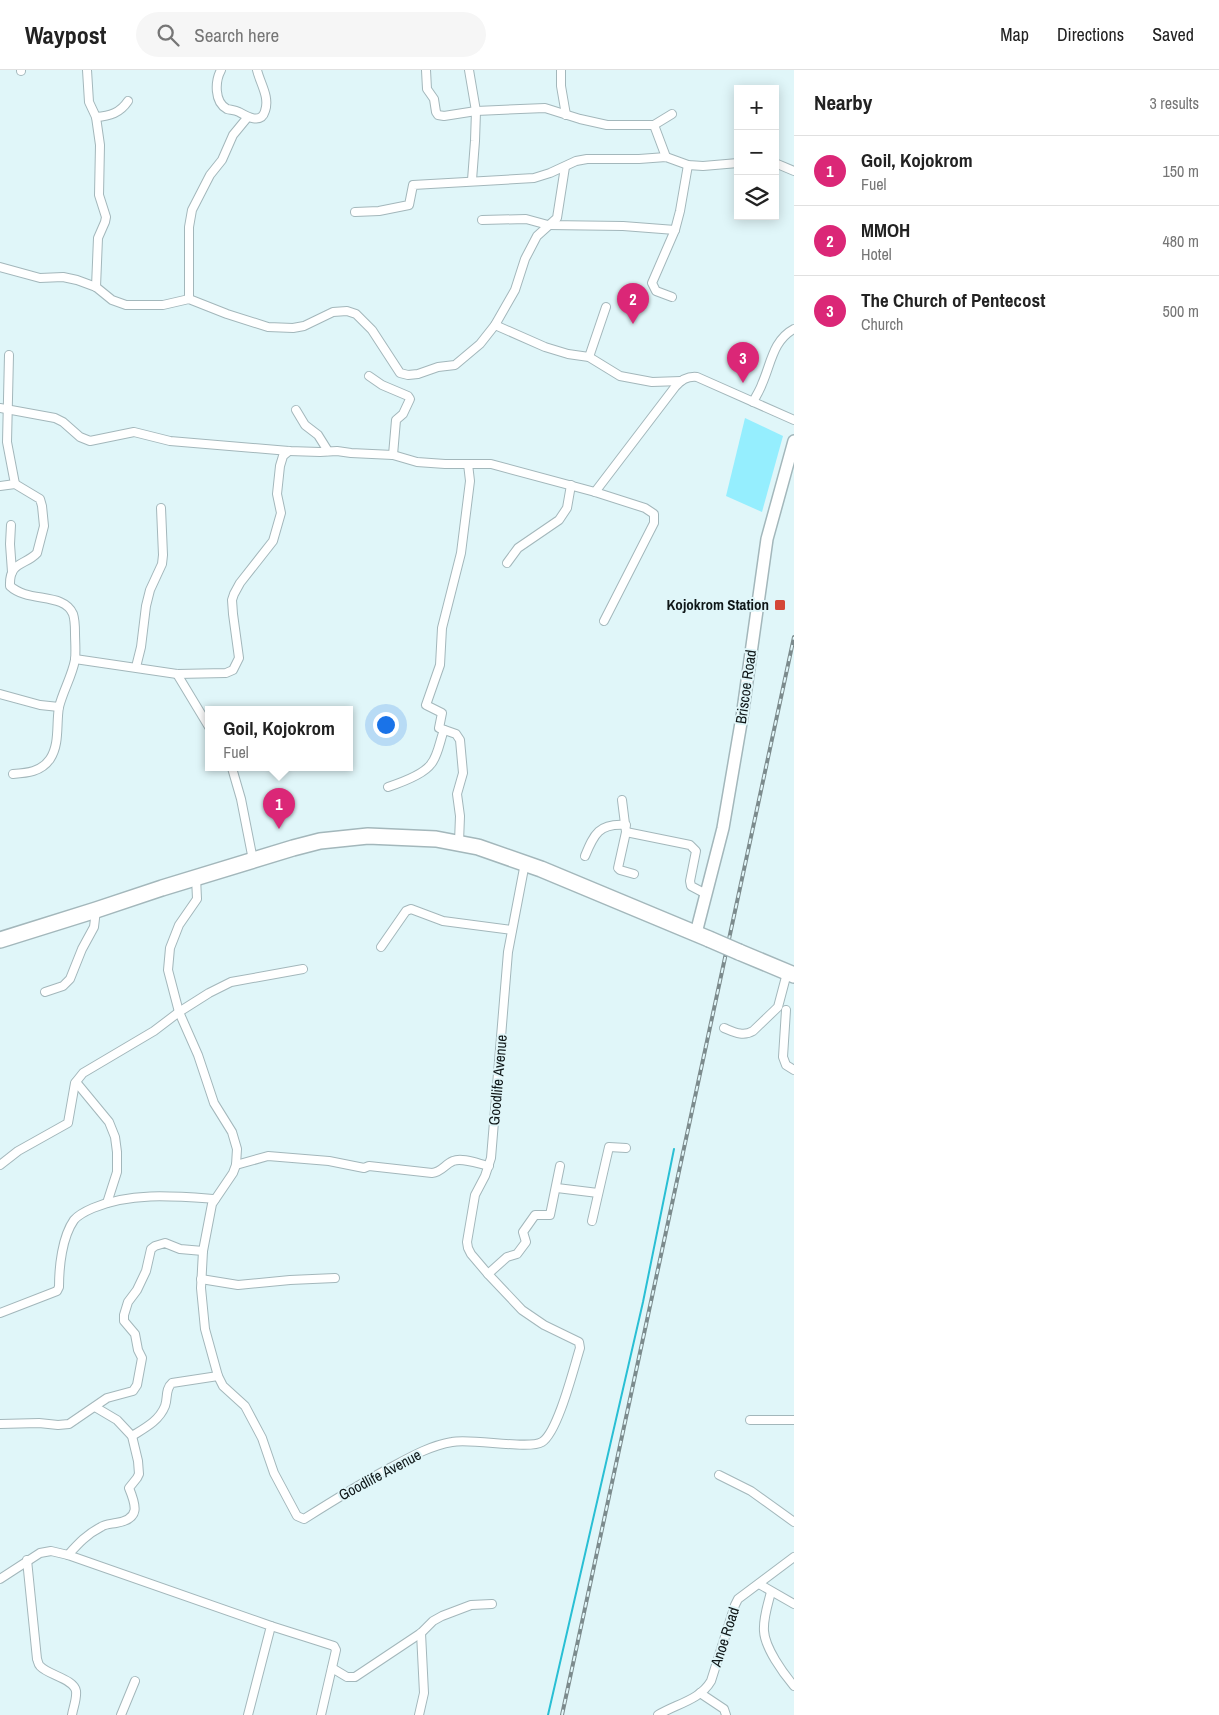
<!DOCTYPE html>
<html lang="en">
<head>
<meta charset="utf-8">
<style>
  body { margin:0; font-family:"Archivo Narrow",sans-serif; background:#f6f6f6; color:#222 }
  .controls { position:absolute; right:15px; top:15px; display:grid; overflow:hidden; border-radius:0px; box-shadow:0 2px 12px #0003 }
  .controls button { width:45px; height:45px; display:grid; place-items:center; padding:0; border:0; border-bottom:1px solid #e0e0e0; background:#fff; color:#222; font:25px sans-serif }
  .you { position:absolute; left:385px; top:654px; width:18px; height:18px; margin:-12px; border:4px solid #fff; border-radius:50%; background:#1a73e8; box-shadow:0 0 0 8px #1a73e833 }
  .badge { display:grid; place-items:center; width:32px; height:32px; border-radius:50%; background:#db2777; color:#fff; font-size:16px; font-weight:700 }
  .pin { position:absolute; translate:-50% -41px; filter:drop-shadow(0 1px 2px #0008) }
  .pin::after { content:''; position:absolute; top:26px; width:18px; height:15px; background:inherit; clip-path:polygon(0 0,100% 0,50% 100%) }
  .popup { position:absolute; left:205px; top:636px; width:148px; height:65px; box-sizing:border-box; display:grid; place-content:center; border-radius:0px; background:#fff; filter:drop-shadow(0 1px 4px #0005); font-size:16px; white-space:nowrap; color:#767676 }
  .popup b { font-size:19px; color:#222 }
  .popup::after { content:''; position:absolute; left:50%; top:100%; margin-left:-10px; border:10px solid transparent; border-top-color:#fff }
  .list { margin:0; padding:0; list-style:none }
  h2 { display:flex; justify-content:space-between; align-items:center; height:65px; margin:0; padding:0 20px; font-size:21px }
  h2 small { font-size:16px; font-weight:400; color:#767676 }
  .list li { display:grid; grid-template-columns:32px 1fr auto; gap:15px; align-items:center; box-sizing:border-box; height:70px; padding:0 20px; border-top:1px solid #e0e0e0 }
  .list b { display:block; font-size:19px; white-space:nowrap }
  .list p { margin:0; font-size:16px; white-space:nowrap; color:#767676 }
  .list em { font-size:16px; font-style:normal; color:#767676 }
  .icon { flex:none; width:28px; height:28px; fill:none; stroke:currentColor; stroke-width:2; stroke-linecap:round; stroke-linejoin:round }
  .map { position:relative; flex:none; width:794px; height:1645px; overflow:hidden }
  header { display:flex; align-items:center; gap:30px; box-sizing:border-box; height:70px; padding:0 25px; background:#fff; border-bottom:1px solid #e0e0e0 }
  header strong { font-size:24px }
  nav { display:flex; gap:28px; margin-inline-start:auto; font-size:18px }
  .search { width:350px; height:45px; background:#f6f6f6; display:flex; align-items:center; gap:12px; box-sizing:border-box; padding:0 18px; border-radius:28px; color:#767676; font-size:19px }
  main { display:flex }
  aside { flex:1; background:#fff }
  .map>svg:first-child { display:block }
</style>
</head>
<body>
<header>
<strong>Waypost</strong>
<div class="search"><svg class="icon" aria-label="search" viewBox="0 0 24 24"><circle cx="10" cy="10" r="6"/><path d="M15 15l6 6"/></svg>Search here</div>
<nav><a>Map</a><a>Directions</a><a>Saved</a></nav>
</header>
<main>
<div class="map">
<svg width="794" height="1645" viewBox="0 0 794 1645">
  <rect width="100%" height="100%" fill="#e0f6f9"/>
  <path fill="#95eefe" d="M745,348L783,366L762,442L726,426Z"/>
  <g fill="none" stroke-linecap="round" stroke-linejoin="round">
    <path stroke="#29bfd4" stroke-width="2" d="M548,1645L643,1232L674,1079"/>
    <g stroke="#a3b7bb" stroke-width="10">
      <g id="street">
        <path d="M21,0V1"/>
        <path d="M87,0L89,32L96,47L100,75L99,125L106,147L105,152L98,168L96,217"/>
        <path d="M221,0C215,11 214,32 227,39C231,40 235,40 239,42C246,46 261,55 265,41C270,27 260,13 257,0"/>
        <path d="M426,0L427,19L434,29L436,42L438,45L444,46L476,41L545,38L580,49L607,55H654L672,44"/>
        <path d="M469,0L476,41L475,71L472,110"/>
        <path d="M561,0V16L566,45"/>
        <path d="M96,47C110,46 120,43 128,31"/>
        <path d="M654,55L666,87"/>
        <path d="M775,93L794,101"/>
        <path d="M355,142L379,141L409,135L413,115L534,108L550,103L576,91L587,89H639L666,87L688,95L703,96L738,93"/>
        <path d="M482,150L526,149L548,155L623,156L675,160"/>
        <path d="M0,197L40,208L63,207L77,210L96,217L112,230L126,235H163L189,229L227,244L268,257L293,258L304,256L333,242L347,241L356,244L372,260L400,303L408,305L418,304L438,297L455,295L480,274L495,255L515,220L525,189L537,166L557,148L565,97"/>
        <path d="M672,227L656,221L652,213L675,160L680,141L688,95"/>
        <path d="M189,229V157L192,140L210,105L222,90L233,65L247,48"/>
        <path d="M495,255L545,277L568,284L589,287L620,306L652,312L681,311"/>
        <path d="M9,285L7,372L15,414"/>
        <path d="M589,287L606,237"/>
        <path d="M369,306L382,315L408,326L410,329L403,344L396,350L393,385"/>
        <path d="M753,332C756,326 760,320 762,314C771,294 773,270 794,259"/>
        <path d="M0,338L55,348L63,352L80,367L90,371L134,362L170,371L289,381L320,382L337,381L351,383L393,385L417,392L445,394H491L595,422L645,438L654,444V453L604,551"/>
        <path d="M296,340L305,355L318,365L328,381"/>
        <path d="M0,416L15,414L40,429L42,436L44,456L37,483C25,496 9,491 10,516C28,533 64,522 73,544C75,550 75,557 75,563C75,571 76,581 75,590C72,606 63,621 59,637C56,654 60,674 50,689C41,702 27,703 13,704"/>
        <path d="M595,422L675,317C681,310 687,306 697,307L794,350"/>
        <path d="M11,455L10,474L12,502"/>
        <path d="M507,493L518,478L559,450L567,438L571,415"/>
        <path d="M75,589L177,604L226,603L233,600L239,588L233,544L232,530L234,524L240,513L273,471L281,443L277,424L280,396L283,386L289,381"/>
        <path d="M136,597L141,577L146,536L150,520L162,494L163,485L161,438"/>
        <path d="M177,604L209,657"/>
        <path d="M0,624L40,635L59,637"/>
        <path d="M232,698L241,729L253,790"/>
        <path d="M388,717C400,713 424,704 431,694C438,686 440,670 444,660"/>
        <path d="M622,730L626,762L618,798L620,800L634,804"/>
        <path d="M626,762L690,775L696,781L690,811L691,816L706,824"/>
        <path d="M459,772L460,746L457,724L463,703L460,670L456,664L439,658L442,643L426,635L440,595L442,558L461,483L470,411L468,394"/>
        <path d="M585,786C594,764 599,753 626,755"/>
        <path d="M196,807L197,829L179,855L170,878L168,900L179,942L198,985L214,1033L232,1062L237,1079L236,1095L233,1103L212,1134L203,1181L201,1218L205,1259L218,1306L223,1316L245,1336L262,1368L274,1403L297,1446L304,1449C331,1432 358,1415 386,1400C407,1389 428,1376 452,1372C472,1368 529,1380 542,1372C558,1362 574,1297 580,1278L579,1272L544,1255L522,1240L488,1204L471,1184L468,1178L467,1172L475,1125L485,1106L491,1088L508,882L525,793"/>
        <path d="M381,877L406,841L411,839L443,851L512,860"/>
        <path d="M45,922L63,916L70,909L82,879L94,857L96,840"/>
        <path d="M786,940L783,987L786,995L794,1000"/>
        <path d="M724,958C734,962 743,967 753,961L778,937L787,903"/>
        <path d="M76,1012L109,1052L115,1067L117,1082V1102L107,1133"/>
        <path d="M0,1095L18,1081L68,1053L75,1013L83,1003L154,961L179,942L209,923L231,912L303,899"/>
        <path d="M236,1095L268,1086L329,1091L364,1098L369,1096L432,1103C442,1102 445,1094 453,1091C462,1087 479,1094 489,1096"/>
        <path d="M557,1118L598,1123"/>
        <path d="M592,1151L609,1077L626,1078"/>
        <path d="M488,1204L507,1187L517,1184L526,1172L523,1162L535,1145H550L560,1096"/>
        <path d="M201,1209L238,1215L290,1210L335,1208"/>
        <path d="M0,1243L57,1221L59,1217C59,1197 62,1167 74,1150C79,1144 86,1141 93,1138C131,1122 174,1126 215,1129"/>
        <path d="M750,1350H794"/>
        <path d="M0,1354L39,1353L58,1355L69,1354L107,1328L133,1321L137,1315L142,1288L138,1280L135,1264L124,1251V1245L128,1232L137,1220L146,1201L151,1179L155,1176L165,1173L180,1179L203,1181"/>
        <path d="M132,1366C145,1358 159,1351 165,1336C168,1328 165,1319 172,1313L218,1306"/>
        <path d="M719,1405L751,1421L794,1452"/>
        <path d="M68,1485C78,1474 87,1464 101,1457C105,1454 111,1454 116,1453C141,1449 136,1435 129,1418L137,1408L139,1404L138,1391L132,1366L117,1350L95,1337"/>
        <path d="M27,1490L37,1589C38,1591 38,1594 40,1596C48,1605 74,1609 76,1621C77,1629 73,1638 72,1645"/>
        <path d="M0,1509L40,1483L51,1481L68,1485L271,1556L248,1645"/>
        <path d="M759,1514L794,1534"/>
        <path d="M771,1522C768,1534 763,1548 764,1561C765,1578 783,1603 794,1616"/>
        <path d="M271,1556L334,1576L336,1580L321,1645"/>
        <path d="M332,1598L347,1607H355L421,1563L433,1551L442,1546L471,1535L492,1534"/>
        <path d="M700,1623L724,1639L726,1645"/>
        <path d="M121,1645L135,1611"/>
        <path d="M419,1645L424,1623L421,1563"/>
        <path d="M658,1645C676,1634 700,1630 711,1611L735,1535L738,1529L794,1487"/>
      </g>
    </g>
    <g stroke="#a3b7bb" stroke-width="14">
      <path id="secondary" d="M696,863L723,758L742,647L767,469L794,371"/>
    </g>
    <g stroke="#a3b7bb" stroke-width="18">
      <g id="highway">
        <path d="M0,870L96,840L162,818L293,778L320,771L368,766L436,769L478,777L541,799L709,869"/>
        <path d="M739,882L794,905"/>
      </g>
    </g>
    <use href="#street" stroke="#fff" stroke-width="8"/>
    <use href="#secondary" stroke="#fff" stroke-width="11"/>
    <use href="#highway" stroke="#fff" stroke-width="15"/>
    <g stroke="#7c8b8d" stroke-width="4">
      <path id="rail" d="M562,1645L794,567"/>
    </g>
    <use href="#rail" stroke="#e0f6f9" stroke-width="2" stroke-dasharray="5.5" stroke-linecap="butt"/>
    <g stroke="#a3b7bb" stroke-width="18" stroke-linecap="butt">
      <path id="highway-bridge" d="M709,869L739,882"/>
    </g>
    <use href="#highway-bridge" stroke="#fff" stroke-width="15"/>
  </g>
  <rect fill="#d44737" stroke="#e0f6f9" stroke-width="2" x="774" y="529" width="12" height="12" rx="2.5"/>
  <g text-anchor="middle" stroke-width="4" stroke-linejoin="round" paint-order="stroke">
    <g font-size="15" font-weight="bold" fill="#0f1718" stroke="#e0f6f9" text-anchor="end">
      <text x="769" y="540">Kojokrom Station</text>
    </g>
    <g font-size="15" fill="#0f1718" stroke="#e0f6f9">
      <text transform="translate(746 617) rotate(-82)" y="5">Briscoe Road</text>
      <text transform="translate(498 1010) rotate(-85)" y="5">Goodlife Avenue</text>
      <text transform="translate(380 1405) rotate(-28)" y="5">Goodlife Avenue</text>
      <text transform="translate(725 1567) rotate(-72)" y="5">Anoe Road</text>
    </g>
  </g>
</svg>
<div class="controls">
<button>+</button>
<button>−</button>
<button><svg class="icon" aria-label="layers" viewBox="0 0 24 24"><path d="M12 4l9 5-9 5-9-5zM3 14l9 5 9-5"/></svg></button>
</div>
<div class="you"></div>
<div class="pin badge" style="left:279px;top:759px">1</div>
<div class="popup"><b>Goil, Kojokrom</b>Fuel</div>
<div class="pin badge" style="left:633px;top:254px">2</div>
<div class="pin badge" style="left:743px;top:313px">3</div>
</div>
<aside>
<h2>Nearby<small>3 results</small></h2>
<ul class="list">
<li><span class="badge">1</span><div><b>Goil, Kojokrom</b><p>Fuel</p></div><em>150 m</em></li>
<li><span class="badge">2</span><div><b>MMOH</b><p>Hotel</p></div><em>480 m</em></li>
<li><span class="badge">3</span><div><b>The Church of Pentecost</b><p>Church</p></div><em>500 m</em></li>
</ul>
</aside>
</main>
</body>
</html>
